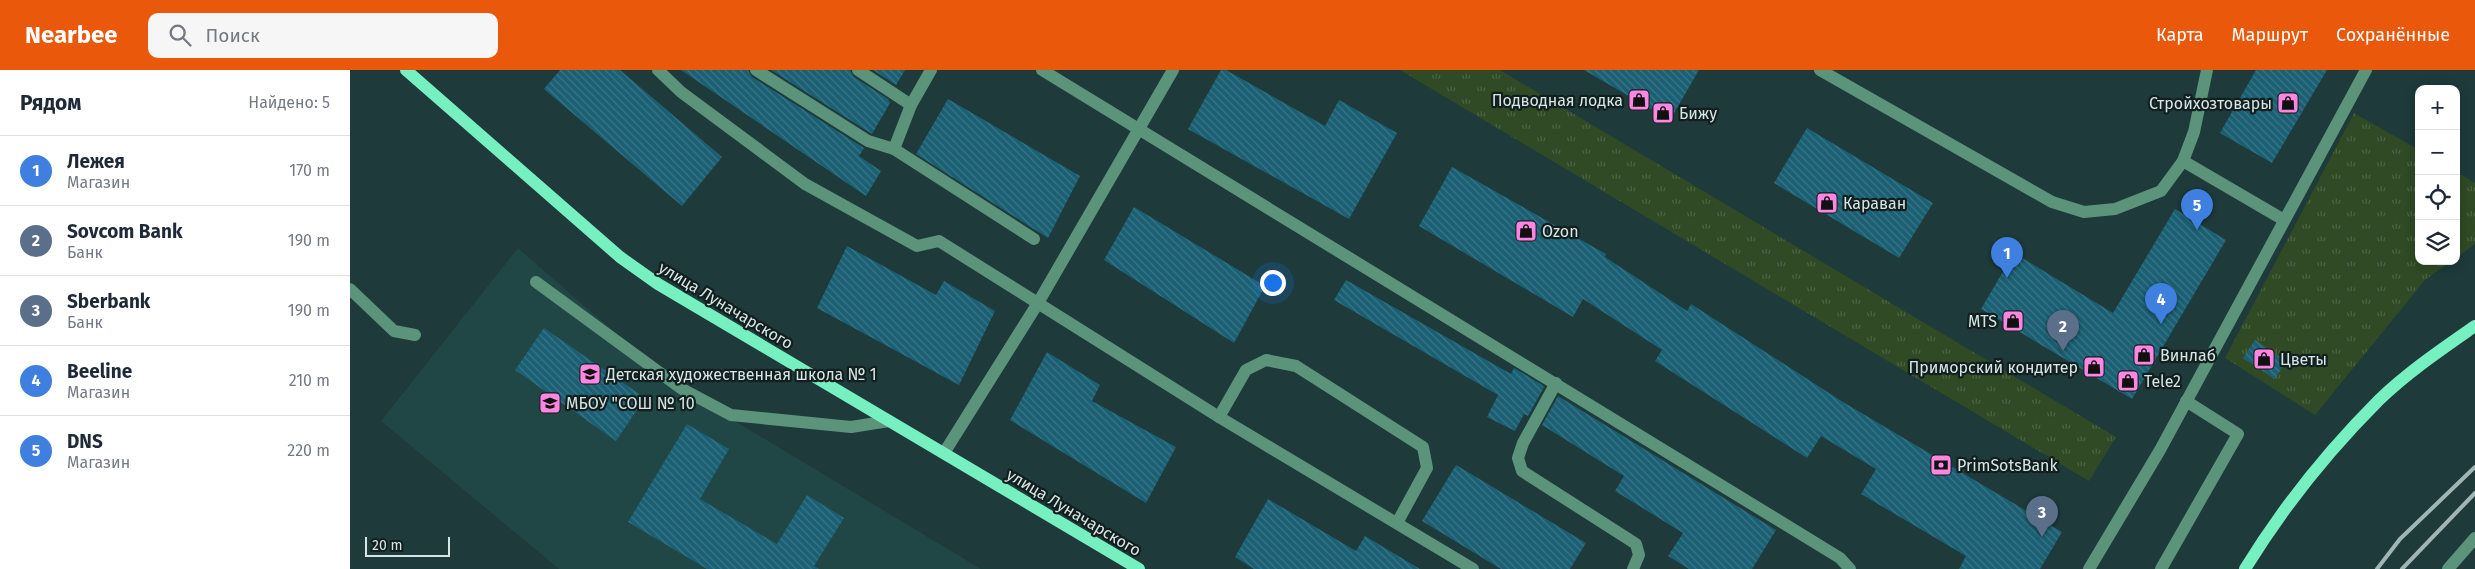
<!DOCTYPE html>
<html lang="ru">
<head>
<meta charset="utf-8">
<style>
  body { margin:0; font-family:"Fira Sans",sans-serif; background:#f6f6f7; color:#1f2937 }
  .controls { position:absolute; right:15px; top:15px; display:grid; overflow:hidden; border-radius:10px; box-shadow:0 2px 12px #0003 }
  .controls button { width:45px; height:45px; display:grid; place-items:center; padding:0; border:0; border-bottom:1px solid #e0e1e3; background:#fff; color:#1f2937; font:25px sans-serif }
  .scale { position:absolute; left:15px; bottom:12px; width:85px; box-sizing:border-box; padding-left:5px; border:2px solid #d6e6e6; border-top:0; font-size:14px; line-height:18px; white-space:nowrap; color:#d6e6e6; -webkit-text-stroke:4px #131f1f; paint-order:stroke }
  .you { position:absolute; left:922px; top:212px; width:18px; height:18px; margin:-12px; border:4px solid #fff; border-radius:50%; background:#1a73e8; box-shadow:0 0 0 8px #1a73e833 }
  .badge { display:grid; place-items:center; width:32px; height:32px; border-radius:50%; background:#ea580c; color:#fff; font-size:16px; font-weight:700 }
  .pin { position:absolute; translate:-50% -41px; filter:drop-shadow(0 1px 2px #0008) }
  .pin::after { content:''; position:absolute; top:26px; width:18px; height:15px; background:inherit; clip-path:polygon(0 0,100% 0,50% 100%) }
  .list { margin:0; padding:0; list-style:none }
  h2 { display:flex; justify-content:space-between; align-items:center; height:65px; margin:0; padding:0 20px; font-size:21px }
  h2 small { font-size:16px; font-weight:400; color:#747a83 }
  .list li { display:grid; grid-template-columns:32px 1fr auto; gap:15px; align-items:center; box-sizing:border-box; height:70px; padding:0 20px; border-top:1px solid #e0e1e3 }
  .list b { display:block; font-size:19px; white-space:nowrap }
  .list p { margin:0; font-size:16px; white-space:nowrap; color:#747a83 }
  .list em { font-size:16px; font-style:normal; color:#747a83 }
  .icon { flex:none; width:28px; height:28px; fill:none; stroke:currentColor; stroke-width:2; stroke-linecap:round; stroke-linejoin:round }
  .map { position:relative; flex:none; width:2125px; height:499px; overflow:hidden }
  header { display:flex; align-items:center; gap:30px; box-sizing:border-box; height:70px; padding:0 25px; background:#ea580c; color:#fff }
  header strong { font-size:24px }
  nav { display:flex; gap:28px; margin-inline-start:auto; font-size:18px }
  .search { width:350px; height:45px; background:#f6f6f7; display:flex; align-items:center; gap:12px; box-sizing:border-box; padding:0 18px; border-radius:10px; color:#747a83; font-size:19px }
  main { display:flex }
  aside { flex:1; background:#fff }
  .map>svg:first-child { display:block }
</style>
</head>
<body>
<header>
<strong>Nearbee</strong>
<div class="search"><svg class="icon" aria-label="search" viewBox="0 0 24 24"><circle cx="10" cy="10" r="6"/><path d="M15 15l6 6"/></svg>Поиск</div>
<nav><a>Карта</a><a>Маршрут</a><a>Сохранённые</a></nav>
</header>
<main>
<aside>
<h2>Рядом<small>Найдено: 5</small></h2>
<ul class="list">
<li><span class="badge" style="background:#3f7fe0">1</span><div><b>Лежея</b><p>Магазин</p></div><em>170 m</em></li>
<li><span class="badge" style="background:#5c6f8a">2</span><div><b>Sovcom Bank</b><p>Банк</p></div><em>190 m</em></li>
<li><span class="badge" style="background:#5c6f8a">3</span><div><b>Sberbank</b><p>Банк</p></div><em>190 m</em></li>
<li><span class="badge" style="background:#3f7fe0">4</span><div><b>Beeline</b><p>Магазин</p></div><em>210 m</em></li>
<li><span class="badge" style="background:#3f7fe0">5</span><div><b>DNS</b><p>Магазин</p></div><em>220 m</em></li>
</ul>
</aside>
<div class="map">
<svg width="2125" height="499" viewBox="0 0 2125 499">
  <defs>
    <pattern id="grass-tufts" width="24" height="20" patternUnits="userSpaceOnUse" patternTransform="scale(1.25)"><rect width="24" height="20" fill="#2f4a24"/><path d="M3 7l-1-3M5 7V3M7 7l1-3M15 17l-1-3M17 17v-4M19 17l1-3" fill="none" stroke="#4c6444"/></pattern>
    <pattern id="building-back-hatch" width="6" height="6" patternUnits="userSpaceOnUse" patternTransform="scale(1.25)"><rect width="6" height="6" fill="#1a5f73"/><path d="M-1 5l2 2M0 0l6 6M5-1l2 2" fill="none" stroke="#3b7687"/></pattern>
  </defs>
  <rect width="100%" height="100%" fill="#1e3a3a"/>
  <path fill="#204646" d="M168,178L325,315L631,499H209L31,351Z"/>
  <g fill="url(#grass-tufts)">
    <path d="M1050,0H1150L1766,367L1739,411Z"/>
    <path d="M2004,43L2069,80V191H2101L2075,210L1965,345L1875,288Z"/>
    <path d="M2106,102L2125,113V174L2106,188Z"/>
  </g>
  <g fill="url(#building-back-hatch)">
    <path d="M210,0H270L372,87L332,136L194,19Z"/>
    <path d="M331,0H398L402,7L514,78L509,86L531,101L516,126Z"/>
    <path d="M421,0H500L504,7L538,29L540,33L522,64Z"/>
    <path d="M523,0H555L546,15Z"/>
    <path d="M871,0H876L975,56L989,30L1047,63L999,149L838,59Z"/>
    <path d="M1234,0H1349L1320,50Z"/>
    <path d="M1906,0H1977L1922,93L1870,63Z"/>
    <path d="M598,29L730,106L698,168L566,84Z"/>
    <path d="M1457,58L1583,133L1549,188L1424,113Z"/>
    <path d="M1102,97L1256,184L1255,187L1337,241L1341,234L1493,332L1712,462L1690,499H1609L1616,486L1511,424L1526,399L1471,366L1457,388L1305,291L1312,280L1233,229L1223,247L1069,156Z"/>
    <path d="M784,137L915,216L884,273L754,190Z"/>
    <path d="M1825,139L1876,170L1782,329L1631,239L1664,183L1763,243Z"/>
    <path d="M497,176L586,225L594,211L645,241L609,315L467,238Z"/>
    <path d="M996,210L1161,304L1164,298L1191,314L1194,317L1178,346L1174,344L1165,361L1137,347L1148,325L984,230Z"/>
    <path d="M194,258L295,328L266,371L165,300Z"/>
    <path d="M1905,270L1936,291L1925,309L1893,288Z"/>
    <path d="M697,282L750,315L742,331L826,377L796,433L660,350Z"/>
    <path d="M1208,326L1426,460L1402,499H1339L1318,486L1333,463L1265,421L1274,406L1192,355Z"/>
    <path d="M337,354L379,379L350,429L427,474L457,425L494,448L464,496L469,499H357L278,452Z"/>
    <path d="M1106,395L1236,473L1220,499H1151L1072,451Z"/>
    <path d="M918,429L1006,481L1015,466L1070,499H904L885,487Z"/>
  </g>
  <g fill="none" stroke-linecap="round" stroke-linejoin="round">
    <g stroke="#5c937b" stroke-width="12">
      <path d="M308,0L331,22L455,114L567,176L589,171L869,347L1123,499"/>
      <path d="M406,0L518,71L544,79L684,169"/>
      <path d="M508,0L561,35"/>
      <path d="M692,0L1490,488L1500,499"/>
      <path d="M1470,0L1702,132L1734,142L1765,139L1811,121L1833,91L1934,150"/>
      <path d="M544,79L561,35L581,0"/>
      <path d="M1833,91L1844,62L1857,0"/>
      <path d="M186,212L332,319L381,345L501,357L539,351"/>
      <path d="M0,219L44,261L65,265"/>
      <path d="M1206,313L1173,373L1168,388L1172,401L1286,474L1289,485L1283,499"/>
      <path d="M869,347L896,300L916,290L946,296L1073,377L1077,398L1047,453"/>
      <path d="M594,383L688,233L823,0"/>
      <path d="M1739,499L1810,380L2016,0"/>
      <path d="M1811,499L1888,364L1836,331"/>
      <path d="M2098,499L2125,468"/>
    </g>
    <g stroke="#77f0c1" stroke-width="12">
      <path d="M56,0L270,187L308,214L789,499"/>
      <path d="M1895,499C1933,437 1978,381 2029,330C2058,302 2092,279 2125,256"/>
    </g>
    <g stroke="#a2b5b5" stroke-width="4">
      <path d="M2027,499L2050,469L2125,397"/>
      <path d="M2052,499L2125,423"/>
    </g>
  </g>
  <defs>
    <g id="shop-square" transform="scale(1.125)"><rect x="-9" y="-9" width="18" height="18" rx="4" fill="#fd86e2" stroke="#131f1f"/><path d="M-5-2.5h2.3a2.7 3.5 0 0 1 5.4 0H5L5.5 6h-11ZM-1.5-2.5h3a1.5 2.3 0 0 0-3 0Z" fill="#111"/></g>
    <g id="school-square" transform="scale(1.125)"><rect x="-9" y="-9" width="18" height="18" rx="4" fill="#fd86e2" stroke="#131f1f"/><path d="M0-5L7-2L0 1L-7-2ZM-4 1L0 2.5L4 1V4Q0 6-4 4Z" fill="#111"/></g>
    <g id="bank-square" transform="scale(1.125)"><rect x="-9" y="-9" width="18" height="18" rx="4" fill="#fd86e2" stroke="#131f1f"/><path d="M-6-4H6V4H-6ZM0-2.3a2.3 2.3 0 1 0 0 4.6a2.3 2.3 0 1 0 0-4.6Z" fill="#111"/></g>
  </defs>
  <g fill-rule="evenodd">
    <use href="#shop-square" x="1289" y="30"/>
    <use href="#shop-square" x="1938" y="33"/>
    <use href="#shop-square" x="1313" y="43"/>
    <use href="#shop-square" x="1477" y="133"/>
    <use href="#shop-square" x="1176" y="161"/>
    <use href="#shop-square" x="1663" y="251"/>
    <use href="#shop-square" x="1794" y="285"/>
    <use href="#shop-square" x="1914" y="289"/>
    <use href="#shop-square" x="1744" y="297"/>
    <use href="#school-square" x="240" y="304"/>
    <use href="#shop-square" x="1778" y="311"/>
    <use href="#school-square" x="200" y="333"/>
    <use href="#bank-square" x="1591" y="395"/>
  </g>
  <g text-anchor="middle" stroke-width="4.5" stroke-linejoin="round" paint-order="stroke">
    <g font-size="16" fill="#d6e6e6" stroke="#131f1f" text-anchor="start">
      <text x="1273" y="36" text-anchor="end">Подводная лодка</text>
      <text x="1922" y="39" text-anchor="end">Стройхозтовары</text>
      <text x="1329" y="49">Бижу</text>
      <text x="1493" y="139">Караван</text>
      <text x="1192" y="167">Ozon</text>
      <text x="1647" y="257" text-anchor="end">MTS</text>
      <text x="1810" y="291">Винлаб</text>
      <text x="1930" y="295">Цветы</text>
      <text x="1728" y="303" text-anchor="end">Приморский кондитер</text>
      <text x="256" y="310">Детская художественная школа № 1</text>
      <text x="1794" y="317">Tele2</text>
      <text x="216" y="339">МБОУ "СОШ № 10</text>
      <text x="1607" y="401">PrimSotsBank</text>
    </g>
    <g font-size="16" fill="#d6e6e6" stroke="#131f1f">
      <text transform="translate(376 235) rotate(31)" y="6">улица Луначарского</text>
      <text transform="translate(724 442) rotate(31)" y="6">улица Луначарского</text>
    </g>
  </g>
</svg>
<div class="controls">
<button>+</button>
<button>−</button>
<button><svg class="icon" aria-label="locate" viewBox="0 0 24 24"><circle cx="12" cy="12" r="6"/><path d="M12 2v4M12 18v4M2 12h4M18 12h4"/></svg></button>
<button><svg class="icon" aria-label="layers" viewBox="0 0 24 24"><path d="M12 4l9 5-9 5-9-5zM3 14l9 5 9-5"/></svg></button>
</div>
<div class="scale">20 m</div>
<div class="you"></div>
<div class="pin badge" style="left:1657px;top:208px;background:#3f7fe0">1</div>
<div class="pin badge" style="left:1713px;top:281px;background:#5c6f8a">2</div>
<div class="pin badge" style="left:1692px;top:467px;background:#5c6f8a">3</div>
<div class="pin badge" style="left:1811px;top:254px;background:#3f7fe0">4</div>
<div class="pin badge" style="left:1847px;top:160px;background:#3f7fe0">5</div>
</div>
</main>
</body>
</html>
